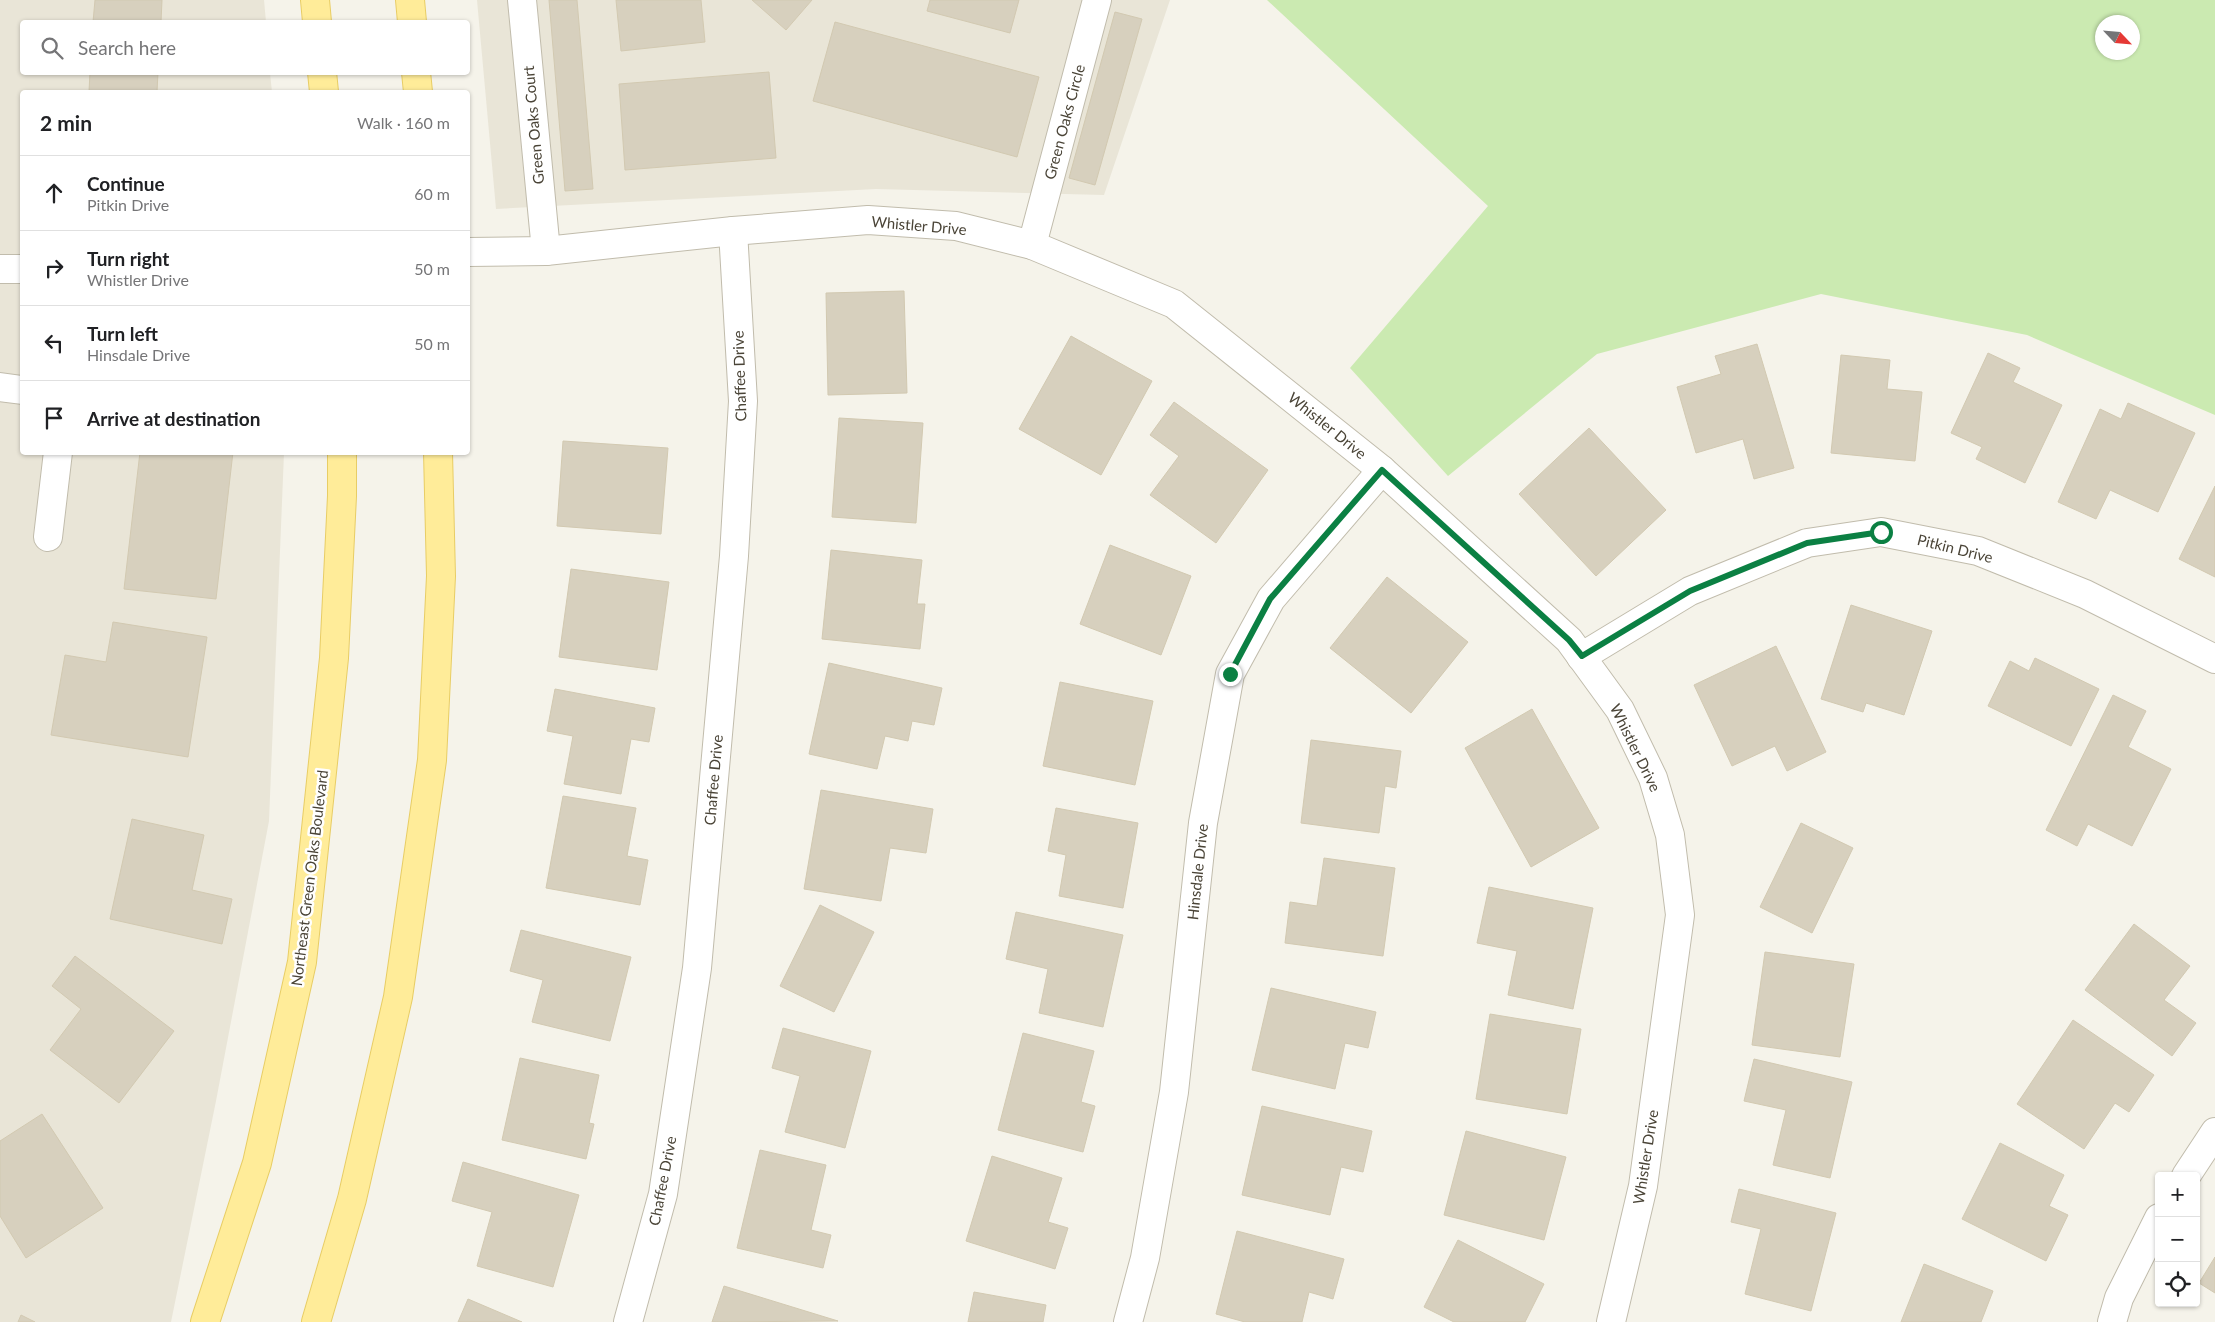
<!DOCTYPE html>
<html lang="en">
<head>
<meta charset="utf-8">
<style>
  body { margin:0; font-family:Lato,sans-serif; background:#f6f6f6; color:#202124 }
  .controls { position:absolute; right:15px; bottom:15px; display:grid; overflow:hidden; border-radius:5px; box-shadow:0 1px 4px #0004 }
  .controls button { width:45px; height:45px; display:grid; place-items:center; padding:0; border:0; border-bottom:1px solid #e0e0e0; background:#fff; color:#202124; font:25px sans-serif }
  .compass { position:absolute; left:2095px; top:15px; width:45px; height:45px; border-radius:50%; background:#fff; box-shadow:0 1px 4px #0004; rotate:116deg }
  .stop { position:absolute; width:15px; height:15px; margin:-11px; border:4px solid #0b8043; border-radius:50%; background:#fff }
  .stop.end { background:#0b8043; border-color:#fff; box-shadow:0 1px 5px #0008 }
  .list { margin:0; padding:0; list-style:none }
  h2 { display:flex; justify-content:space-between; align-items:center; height:65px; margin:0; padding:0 20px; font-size:21px }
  h2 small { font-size:16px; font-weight:400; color:#757577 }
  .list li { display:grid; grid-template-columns:32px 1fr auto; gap:15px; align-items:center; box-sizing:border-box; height:75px; padding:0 20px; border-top:1px solid #e0e0e0 }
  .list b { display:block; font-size:19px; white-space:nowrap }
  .list p { margin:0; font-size:16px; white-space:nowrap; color:#757577 }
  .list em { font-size:16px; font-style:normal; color:#757577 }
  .icon { flex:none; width:28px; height:28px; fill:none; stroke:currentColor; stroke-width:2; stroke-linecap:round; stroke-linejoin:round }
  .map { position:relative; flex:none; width:2215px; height:1322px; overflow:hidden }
  .search { position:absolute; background:#fff; box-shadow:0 1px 4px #0004; left:20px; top:20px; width:450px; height:55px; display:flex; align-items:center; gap:12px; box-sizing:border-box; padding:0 18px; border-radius:5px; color:#757577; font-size:19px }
  .panel { position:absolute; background:#fff; box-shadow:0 1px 4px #0004; left:20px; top:90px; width:450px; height:365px; border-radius:5px }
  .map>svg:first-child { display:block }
</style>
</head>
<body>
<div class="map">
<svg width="2215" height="1322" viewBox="0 0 2215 1322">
  <rect width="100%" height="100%" fill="#f5f3ea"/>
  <g fill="#e9e5d7">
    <path d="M0,0H264L266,22H22V72L270,73L272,92H22V452L284,453L269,821L216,1101L171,1322H0Z"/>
    <path d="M477,0H1170L1104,195L876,189L496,209Z"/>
  </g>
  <path fill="#cbeab1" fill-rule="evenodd" d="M1267,0H2215V415L2027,335L1821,294L1597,354L1448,476L1350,368L1488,206ZM2102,22H2132V52H2102Z"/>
  <g fill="#d7d0be" stroke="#d2c9b1">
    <path d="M95,0H162L161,22H93Z"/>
    <path d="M549,0H577L593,189L565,191Z"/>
    <path d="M616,0H701L705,42L621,51Z"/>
    <path d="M752,0H812L786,30Z"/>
    <path d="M930,0H1019L1010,33L927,11Z"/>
    <path d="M1115,12L1142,19L1095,185L1069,178Z"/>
    <path d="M835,22L1039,77L1017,157L813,101Z"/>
    <path d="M90,72H158L157,92H89Z"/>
    <path d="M769,72L776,158L625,170L619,84Z"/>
    <path d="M904,291L907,393L828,395L826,293Z"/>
    <path d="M1071,336L1152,381L1101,475L1019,429Z"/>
    <path d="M1757,344L1794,468L1754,479L1743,439L1696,453L1677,387L1721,374L1715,356Z"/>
    <path d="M1988,353L2020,368L2013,382L2062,405L2025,483L1976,459L1982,447L1951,433Z"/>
    <path d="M1841,355L1890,360L1887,389L1922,392L1915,461L1831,453Z"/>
    <path d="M1174,402L1268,470L1216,543L1150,495L1179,456L1150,435Z"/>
    <path d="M2128,403L2195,433L2158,512L2110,490L2096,519L2058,502L2100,409L2121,419Z"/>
    <path d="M839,418L923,423L916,523L832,517Z"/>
    <path d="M1589,428L1666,510L1596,576L1519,494Z"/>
    <path d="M563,441L668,448L661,534L557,526Z"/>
    <path d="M140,452H233L216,599L124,589Z"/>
    <path d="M2215,486V577L2179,559Z"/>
    <path d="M1110,545L1191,576L1161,655L1080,624Z"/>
    <path d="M831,550L922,560L917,604H925L920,649L822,639Z"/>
    <path d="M571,569L669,582L657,670L559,657Z"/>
    <path d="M1387,577L1468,642L1411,713L1330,648Z"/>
    <path d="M1851,605L1932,631L1904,715L1866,703L1863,712L1821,699Z"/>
    <path d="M113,622L207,637L188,757L51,735L65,655L106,662Z"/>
    <path d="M1776,646L1826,752L1787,771L1775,746L1732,766L1694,685Z"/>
    <path d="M2035,658L2099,689L2071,746L1988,706L2010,661L2029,671Z"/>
    <path d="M829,663L942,688L934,725L912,721L908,741L885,736L877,769L809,754Z"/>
    <path d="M1060,682L1153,701L1135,785L1043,766Z"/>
    <path d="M555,689L655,708L649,742L631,739L621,794L564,784L573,736L547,731Z"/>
    <path d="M2113,695L2146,711L2128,747L2171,769L2132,846L2088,824L2077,846L2046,830Z"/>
    <path d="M1532,709L1599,828L1531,867L1465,748Z"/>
    <path d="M1311,740L1401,751L1396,788L1385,786L1379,833L1301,823Z"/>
    <path d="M821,790L933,809L926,853L890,848L881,901L804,889Z"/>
    <path d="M563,796L636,808L627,856L648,860L640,905L546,888Z"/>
    <path d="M1056,808L1138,823L1123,908L1059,896L1066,855L1048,851Z"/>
    <path d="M132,819L204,835L192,890L232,899L222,944L110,919Z"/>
    <path d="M1801,823L1853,848L1812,933L1760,907Z"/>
    <path d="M1324,858L1395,868L1383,956L1285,943L1290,902L1317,906Z"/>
    <path d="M1489,887L1593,908L1573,1009L1508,995L1517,951L1477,943Z"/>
    <path d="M820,905L874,932L834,1012L780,986Z"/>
    <path d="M1016,912L1123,935L1103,1027L1039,1013L1048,969L1006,959Z"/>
    <path d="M2134,924L2190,966L2164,1000L2196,1023L2172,1056L2085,990Z"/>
    <path d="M521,930L631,957L610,1041L532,1022L543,980L510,971Z"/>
    <path d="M1765,952L1854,964L1840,1057L1752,1045Z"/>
    <path d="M75,956L174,1031L119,1103L50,1050L81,1009L52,986Z"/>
    <path d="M1271,988L1376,1012L1368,1048L1345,1043L1335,1089L1252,1070Z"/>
    <path d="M1490,1014L1581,1029L1567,1114L1476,1099Z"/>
    <path d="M2073,1020L2154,1075L2129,1112L2115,1103L2084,1149L2017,1104Z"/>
    <path d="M783,1028L871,1051L845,1148L785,1132L800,1076L772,1068Z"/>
    <path d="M1023,1033L1094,1051L1081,1102L1095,1106L1083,1152L998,1130Z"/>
    <path d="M520,1058L599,1075L589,1123L594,1124L586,1159L502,1140Z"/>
    <path d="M1754,1059L1852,1082L1830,1178L1773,1165L1786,1110L1744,1101Z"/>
    <path d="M1262,1106L1372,1131L1363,1172L1341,1167L1330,1215L1242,1195Z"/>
    <path d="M42,1114L103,1208L26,1258L0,1216V1141Z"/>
    <path d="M1466,1131L1566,1157L1544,1240L1444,1215Z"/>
    <path d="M2000,1143L2064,1175L2049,1206L2068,1215L2046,1261L1962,1219Z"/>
    <path d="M760,1150L826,1165L811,1230L831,1235L823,1268L737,1248Z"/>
    <path d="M992,1156L1062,1178L1048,1222L1068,1228L1055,1269L966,1241Z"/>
    <path d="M463,1162L579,1195L553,1287L477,1266L492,1212L452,1201Z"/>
    <path d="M1739,1189L1836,1213L1811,1311L1745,1294L1761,1229L1731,1222Z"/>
    <path d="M1237,1231L1344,1259L1333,1299L1309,1292L1302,1322H1245L1216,1314Z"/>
    <path d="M1458,1240L1544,1284L1525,1322H1454L1424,1307Z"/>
    <path d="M2215,1257V1293L2199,1283Z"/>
    <path d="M1924,1264L1993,1291L1981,1322H1901Z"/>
    <path d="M724,1286L838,1321L712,1322Z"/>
    <path d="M974,1292L1046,1305L1043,1322H968Z"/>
    <path d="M468,1299L522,1322H458Z"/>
    <path d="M21,1315L35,1322H18Z"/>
  </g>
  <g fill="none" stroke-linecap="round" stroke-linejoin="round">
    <g stroke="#c1bcac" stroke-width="30">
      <g id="minor">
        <path d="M522,0L546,251"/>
        <path d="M1032,245L1097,0"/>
        <path d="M468,252L546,251L733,231L868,220L956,226L1032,245L1174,304L1382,470L1569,640L1620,710L1653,778L1670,835L1680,915L1643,1186L1611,1322"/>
        <path d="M0,269H22"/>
        <path d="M0,387L22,390"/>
        <path d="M48,537L58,452"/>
        <path d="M1581,657L1690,591L1807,543L1881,532L1978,551L2085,594L2215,659"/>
        <path d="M2186,1176L2215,1132"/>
        <path d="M628,1322L663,1194L697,968L734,556L743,401L733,231"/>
        <path d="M1128,1322L1145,1258L1174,1092L1203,823L1230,674L1271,599L1382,470"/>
        <path d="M2112,1322L2119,1298L2159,1218"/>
      </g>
    </g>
    <g stroke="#e8cd65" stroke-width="30">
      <g id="major">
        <path d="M315,0L317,22"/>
        <path d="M410,0L412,22"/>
        <path d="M322,72L324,92"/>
        <path d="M416,72L418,92"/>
        <path d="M205,1322L257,1163L302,962L334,658L342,496V452"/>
        <path d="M316,1322L352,1199L398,997L432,760L441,576L438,452"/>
      </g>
    </g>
    <use href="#minor" stroke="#fff" stroke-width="28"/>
    <use href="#major" stroke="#ffec99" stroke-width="28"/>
  </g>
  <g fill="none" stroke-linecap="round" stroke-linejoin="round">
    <path stroke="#0b8043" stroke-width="6" d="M1230,674L1270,599L1382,470L1569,640L1582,656L1690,591L1807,543L1881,532"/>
  </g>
  <g text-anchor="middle" stroke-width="5" stroke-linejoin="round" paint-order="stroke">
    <g font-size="15" fill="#4a4437" stroke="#fff">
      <text transform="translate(1065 122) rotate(-75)" y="5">Green Oaks Circle</text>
      <text transform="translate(534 125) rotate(-95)" y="5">Green Oaks Court</text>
      <text transform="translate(919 226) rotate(5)" y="5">Whistler Drive</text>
      <text transform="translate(740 376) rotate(-92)" y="5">Chaffee Drive</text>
      <text transform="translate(1327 426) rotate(39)" y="5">Whistler Drive</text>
      <text transform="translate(1955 549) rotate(14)" y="5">Pitkin Drive</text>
      <text transform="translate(1635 748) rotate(64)" y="5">Whistler Drive</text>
      <text transform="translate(714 780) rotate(-85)" y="5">Chaffee Drive</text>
      <text transform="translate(1198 872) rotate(-84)" y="5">Hinsdale Drive</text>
      <text transform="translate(310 878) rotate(-83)" y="5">Northeast Green Oaks Boulevard</text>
      <text transform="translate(1646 1157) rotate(-81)" y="5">Whistler Drive</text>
      <text transform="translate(663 1181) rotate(-79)" y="5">Chaffee Drive</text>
    </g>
  </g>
</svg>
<div class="controls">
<button>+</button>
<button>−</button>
<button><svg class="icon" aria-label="locate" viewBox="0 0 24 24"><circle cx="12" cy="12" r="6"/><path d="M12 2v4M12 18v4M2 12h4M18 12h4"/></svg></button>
</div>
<svg class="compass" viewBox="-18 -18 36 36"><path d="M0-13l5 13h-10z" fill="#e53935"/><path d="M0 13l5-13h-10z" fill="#757577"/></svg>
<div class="stop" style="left:1881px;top:532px"></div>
<div class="stop end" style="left:1230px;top:674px"></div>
<div class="search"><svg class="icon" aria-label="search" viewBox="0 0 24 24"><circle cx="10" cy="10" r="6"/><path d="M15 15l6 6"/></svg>Search here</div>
<section class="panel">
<h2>2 min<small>Walk · 160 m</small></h2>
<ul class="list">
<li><svg class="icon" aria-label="ahead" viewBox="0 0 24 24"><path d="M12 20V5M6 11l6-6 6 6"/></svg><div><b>Continue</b><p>Pitkin Drive</p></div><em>60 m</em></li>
<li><svg class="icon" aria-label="right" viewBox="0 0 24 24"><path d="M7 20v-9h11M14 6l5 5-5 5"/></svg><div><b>Turn right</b><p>Whistler Drive</p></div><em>50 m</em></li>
<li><svg class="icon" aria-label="left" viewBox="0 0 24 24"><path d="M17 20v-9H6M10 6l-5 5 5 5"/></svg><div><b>Turn left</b><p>Hinsdale Drive</p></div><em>50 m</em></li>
<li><svg class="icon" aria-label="arrive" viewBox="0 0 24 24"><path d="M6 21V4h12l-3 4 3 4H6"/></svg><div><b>Arrive at destination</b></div></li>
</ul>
</section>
</div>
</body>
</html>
